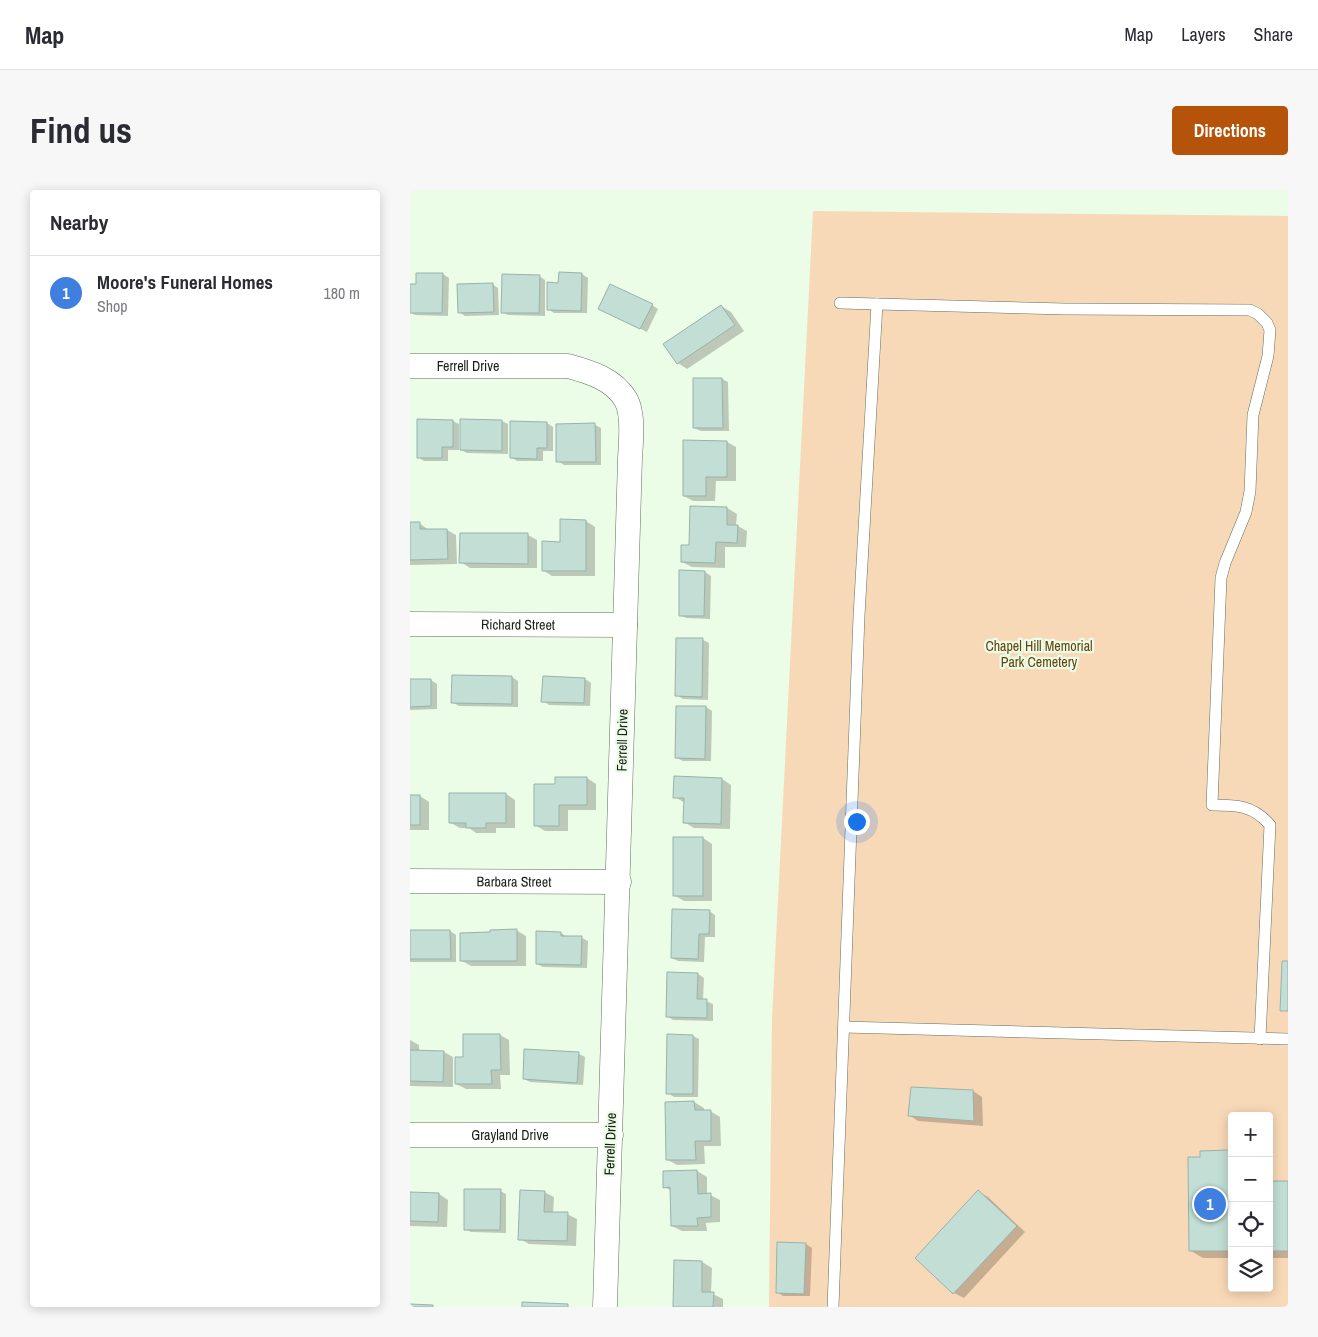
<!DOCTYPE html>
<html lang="en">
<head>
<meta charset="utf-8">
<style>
  body { margin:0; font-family:"Archivo Narrow",sans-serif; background:#f7f7f7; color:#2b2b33 }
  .controls { position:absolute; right:15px; bottom:15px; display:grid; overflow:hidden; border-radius:5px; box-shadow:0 2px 12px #0003 }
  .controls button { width:45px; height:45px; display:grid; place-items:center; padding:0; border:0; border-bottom:1px solid #e1e1e2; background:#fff; color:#2b2b33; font:25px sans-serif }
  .you { position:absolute; left:446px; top:631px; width:18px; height:18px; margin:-12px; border:4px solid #fff; border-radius:50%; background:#1a73e8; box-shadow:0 0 0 8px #1a73e833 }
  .badge { display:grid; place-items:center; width:32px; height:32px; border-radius:50%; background:#b45309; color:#fff; font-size:16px; font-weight:700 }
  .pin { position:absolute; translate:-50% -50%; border:2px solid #fff; box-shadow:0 1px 5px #0006 }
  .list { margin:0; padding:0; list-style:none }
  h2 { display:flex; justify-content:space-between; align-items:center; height:65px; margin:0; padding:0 20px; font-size:21px }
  h2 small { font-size:16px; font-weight:400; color:#7c7c81 }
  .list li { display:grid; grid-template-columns:32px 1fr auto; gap:15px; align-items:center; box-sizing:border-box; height:75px; padding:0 20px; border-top:1px solid #e1e1e2 }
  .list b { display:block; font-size:19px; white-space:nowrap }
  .list p { margin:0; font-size:16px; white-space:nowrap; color:#7c7c81 }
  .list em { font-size:16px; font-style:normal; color:#7c7c81 }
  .icon { flex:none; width:28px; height:28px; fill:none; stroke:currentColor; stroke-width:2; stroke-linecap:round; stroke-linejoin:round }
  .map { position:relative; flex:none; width:878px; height:1117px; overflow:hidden; border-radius:5px }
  header { display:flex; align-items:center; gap:30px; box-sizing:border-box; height:70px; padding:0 25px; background:#fff; border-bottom:1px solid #e1e1e2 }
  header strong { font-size:24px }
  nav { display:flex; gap:28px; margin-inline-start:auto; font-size:18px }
  .intro { display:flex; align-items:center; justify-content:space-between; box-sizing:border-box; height:120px; padding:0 30px }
  h1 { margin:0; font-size:35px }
  .button { padding:12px 22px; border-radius:5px; background:#b45309; color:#fff; font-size:18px; font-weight:700 }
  main { display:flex; gap:30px; padding:0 30px }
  aside { flex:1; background:#fff; border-radius:5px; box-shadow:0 2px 12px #0003 }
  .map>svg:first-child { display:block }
</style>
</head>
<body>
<header>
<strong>Map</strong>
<nav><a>Map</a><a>Layers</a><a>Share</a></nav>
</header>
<div class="intro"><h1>Find us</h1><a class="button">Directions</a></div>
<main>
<aside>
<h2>Nearby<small></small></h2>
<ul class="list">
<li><span class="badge" style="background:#3f7fe0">1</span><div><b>Moore's Funeral Homes</b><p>Shop</p></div><em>180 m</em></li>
</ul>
</aside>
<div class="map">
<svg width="878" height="1117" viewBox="0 0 878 1117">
  <rect width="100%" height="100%" fill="#ebfce7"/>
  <path fill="#f8d9b7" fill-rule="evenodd" d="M403,21L878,26V1117H359L362,828ZM822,926H859V1098H822Z"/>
  <g fill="#0003">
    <path d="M33,84L39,88L38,126L5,125L0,122V95H8Z"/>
    <path d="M172,84L178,88L177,123H144L138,119L150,94Z"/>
    <path d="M129,86L135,90V126L98,125L92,122Z"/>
    <path d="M82,94L88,98L89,125L55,126L49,122Z"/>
    <path d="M242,115L248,119L237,142L196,122Z"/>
    <path d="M311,116L321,122L334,141L277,179L268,173Z"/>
    <path d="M284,189H312L318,192L319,241H291L284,238Z"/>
    <path d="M52,230L92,231L98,234V264L57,263L51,260Z"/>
    <path d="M43,231L49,234V260H38V271H14L8,267Z"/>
    <path d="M137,233L143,237V261H133V271H107L101,267Z"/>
    <path d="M185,235L191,238V275H154L148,271Z"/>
    <path d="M317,252L326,257V291H306L305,311H283L274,306Z"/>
    <path d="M281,318H317L327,324L326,335L337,341L336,357H315V378L282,377L272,372L281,356Z"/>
    <path d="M151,331H176L185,337V386H142L133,380L151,353Z"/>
    <path d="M9,333L19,340H37L46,345L47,374L0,375V334Z"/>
    <path d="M118,345L127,350V378H60L51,372Z"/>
    <path d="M295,382L301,386L300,429L276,428L270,425Z"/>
    <path d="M293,450L299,453L298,510L273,509L267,505Z"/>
    <path d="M102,487L108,491V517L49,516L42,512Z"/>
    <path d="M175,489L181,493L180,516L139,515L133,511Z"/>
    <path d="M0,490H21L27,494V519L0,520Z"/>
    <path d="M296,517L302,521L301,571H273L267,568Z"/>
    <path d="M177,588L186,594V620H158V641H135L125,635L147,596Z"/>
    <path d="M312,589L321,595L320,639L284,638L274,632L275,613L265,607Z"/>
    <path d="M96,604L105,610V638H86V643H66L59,638H50L41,633Z"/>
    <path d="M0,606H10L19,612V640H0Z"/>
    <path d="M293,648L302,654V711H274L264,705Z"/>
    <path d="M299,721L305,725V747H295L294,772L268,771L262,768Z"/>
    <path d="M106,740L116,746V776H61L52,771Z"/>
    <path d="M40,741L46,745V772H0V742Z"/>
    <path d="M127,742L151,743L157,747L172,748L178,751L177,778L133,777L127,774Z"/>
    <path d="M288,784L294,788L293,810L303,814V831L263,830L257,826Z"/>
    <path d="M90,845L99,850L100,885H90L91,899H56L46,894L54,868Z"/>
    <path d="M283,846L289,849L288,907H264L258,903Z"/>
    <path d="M0,850L9,855V862H34L43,867V897L0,896Z"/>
    <path d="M169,864L175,867L173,895L120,892L114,889Z"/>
    <path d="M563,901L572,907L573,936L508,931L499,925Z"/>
    <path d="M284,912L294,918V921H300L310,927L311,956H294L295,974L267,975L258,970L256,913Z"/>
    <path d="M819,962L822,963V1068H793L781,1061L792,968Z"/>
    <path d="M287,981L297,987V1005H300L310,1010V1032L296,1033L297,1041H272L262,1036V1001L254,997V982Z"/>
    <path d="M859,992H878V1068H863V1075H859Z"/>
    <path d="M90,1001L96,1004V1043L61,1042L55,1039Z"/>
    <path d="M134,1002L144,1007L143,1023L157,1024L167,1029L166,1056L119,1054L110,1049Z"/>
    <path d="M568,1002L578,1007L615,1042L554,1108L544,1103L506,1068Z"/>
    <path d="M0,1003L29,1004L38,1010L37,1037L0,1036Z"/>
    <path d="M396,1054L402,1058L400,1106H373L367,1102Z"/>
    <path d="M265,1072H292L302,1078L301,1103L313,1109V1117H264Z"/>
  </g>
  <g fill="#c2ded5" stroke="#97b3aa">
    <path d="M149,82L172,83L171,121L137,120V92L148,93Z"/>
    <path d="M6,83H33L32,123H0V94H6Z"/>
    <path d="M92,84L130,85L129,123H91Z"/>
    <path d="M83,93L84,122L48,123L47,94Z"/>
    <path d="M200,94L243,114L230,139L188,119Z"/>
    <path d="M311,115L325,135L267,174L253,154Z"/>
    <path d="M283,188H312L313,238H283Z"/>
    <path d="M7,229L43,230V257H32V268H7Z"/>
    <path d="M50,229L92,230V261L50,260Z"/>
    <path d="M100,231L137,232V258H127V269L100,268Z"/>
    <path d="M185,233L186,272H146V234Z"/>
    <path d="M273,250L317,251V287H296V306H273Z"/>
    <path d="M280,316L317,317V335H328L327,353L306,352L305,373L271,372V355H279Z"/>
    <path d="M150,329L176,330V381H132V351L150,352Z"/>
    <path d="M0,332H10V339H37L38,369L0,370Z"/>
    <path d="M50,343H118V374L49,373Z"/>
    <path d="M269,380L295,381L294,426H269Z"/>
    <path d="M266,448H293L292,507L265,506Z"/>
    <path d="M42,485L102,486V514L41,513Z"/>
    <path d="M133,486L175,488L174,513L131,512Z"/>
    <path d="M0,489H21V516L0,517Z"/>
    <path d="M266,516H296L295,569L265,568Z"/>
    <path d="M264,586L312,588L311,634L273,633L274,608H263Z"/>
    <path d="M145,587H177V615H149V636H124V594H145Z"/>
    <path d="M39,603H96V633H76V638H56V633H39Z"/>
    <rect x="0" y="605" width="10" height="30"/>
    <rect x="263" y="647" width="30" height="59"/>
    <path d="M262,719L300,720L299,744H289L288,769L261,768Z"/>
    <path d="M107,739V771H50V743L80,742V740Z"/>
    <path d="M0,740H40L41,769H0Z"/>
    <path d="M126,741L151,742V746H172L171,775L126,774Z"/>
    <path d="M872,771H878V821H870Z"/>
    <path d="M257,782L288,783L287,809H297V828L256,827Z"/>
    <path d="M53,844H90L91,880H81L82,894H45V867H53Z"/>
    <path d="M257,844L283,845V904H256Z"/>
    <path d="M114,859L169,862L167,893L113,889Z"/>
    <path d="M0,860L34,861L33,892L0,891Z"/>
    <path d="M501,897L563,900L564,931L498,926Z"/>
    <path d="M284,911L285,920H301V951H285L286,970H256L255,912Z"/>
    <path d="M820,960V966H822V1061H779L778,967H790V961Z"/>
    <path d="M287,980L288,1004L301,1003V1027L287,1028L288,1036H261L260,997L253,998V981Z"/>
    <rect x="859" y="991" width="19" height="70"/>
    <path d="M54,999H91L90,1040H54Z"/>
    <path d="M110,1000L135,1001L134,1022H158L157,1051L108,1050Z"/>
    <path d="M568,1000L607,1036L543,1104L505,1068Z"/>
    <path d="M0,1002L29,1003L28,1032L0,1031Z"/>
    <path d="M367,1052L396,1053L394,1104L366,1103Z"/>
    <path d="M264,1070L292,1071V1102H304L303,1117H263Z"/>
    <path d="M112,1112L158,1114V1117H112Z"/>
    <path d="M0,1114L23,1115V1117H0Z"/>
  </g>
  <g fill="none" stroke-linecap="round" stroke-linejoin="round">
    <g stroke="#606f5d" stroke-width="12">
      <g id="service">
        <path d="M430,113L655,119L840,120L848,124L857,133L860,140L858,166L843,225L840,301L836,322L815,373L811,388L802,615C826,615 843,615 860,635L850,849"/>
        <path d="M434,837L878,849"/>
        <path d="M423,1117L449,426L467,114"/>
      </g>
    </g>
    <g stroke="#606f5d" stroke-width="25">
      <g id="minor">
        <path id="s1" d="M0,176H158C180,182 204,189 216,210C224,224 221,253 220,268L195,1117"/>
        <path id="s2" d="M0,434L215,435"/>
        <path id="s3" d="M0,691L209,692"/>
        <path id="s4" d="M0,945H201"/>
      </g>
    </g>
    <use href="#service" stroke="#fff" stroke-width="11"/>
    <use href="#minor" stroke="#fff" stroke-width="24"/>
  </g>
  <g text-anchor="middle" stroke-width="4.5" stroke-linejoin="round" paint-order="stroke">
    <g font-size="14" fill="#181e16" stroke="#ebfce7">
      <text dy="5" stroke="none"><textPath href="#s1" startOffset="58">Ferrell Drive</textPath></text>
      <text dy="5" stroke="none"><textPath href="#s2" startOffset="108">Richard Street</textPath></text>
      <text transform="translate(212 550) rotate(-89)" y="5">Ferrell Drive</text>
      <text dy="5" stroke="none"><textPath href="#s3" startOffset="104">Barbara Street</textPath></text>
      <text dy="5" stroke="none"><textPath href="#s4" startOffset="100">Grayland Drive</textPath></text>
      <text transform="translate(200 954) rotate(-88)" y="5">Ferrell Drive</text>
    </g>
    <g font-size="14" fill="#65420f" stroke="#ebfce7">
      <text x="629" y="461">Chapel Hill Memorial<tspan x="629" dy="16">Park Cemetery</tspan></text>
    </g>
  </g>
</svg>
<div class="controls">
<button>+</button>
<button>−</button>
<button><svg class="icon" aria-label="locate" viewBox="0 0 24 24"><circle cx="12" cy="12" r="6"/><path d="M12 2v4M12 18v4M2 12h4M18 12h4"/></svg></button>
<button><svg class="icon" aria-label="layers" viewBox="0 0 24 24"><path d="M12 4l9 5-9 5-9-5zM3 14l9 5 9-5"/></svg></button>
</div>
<div class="you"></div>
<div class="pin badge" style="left:800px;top:1014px;background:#3f7fe0">1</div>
</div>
</main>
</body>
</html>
